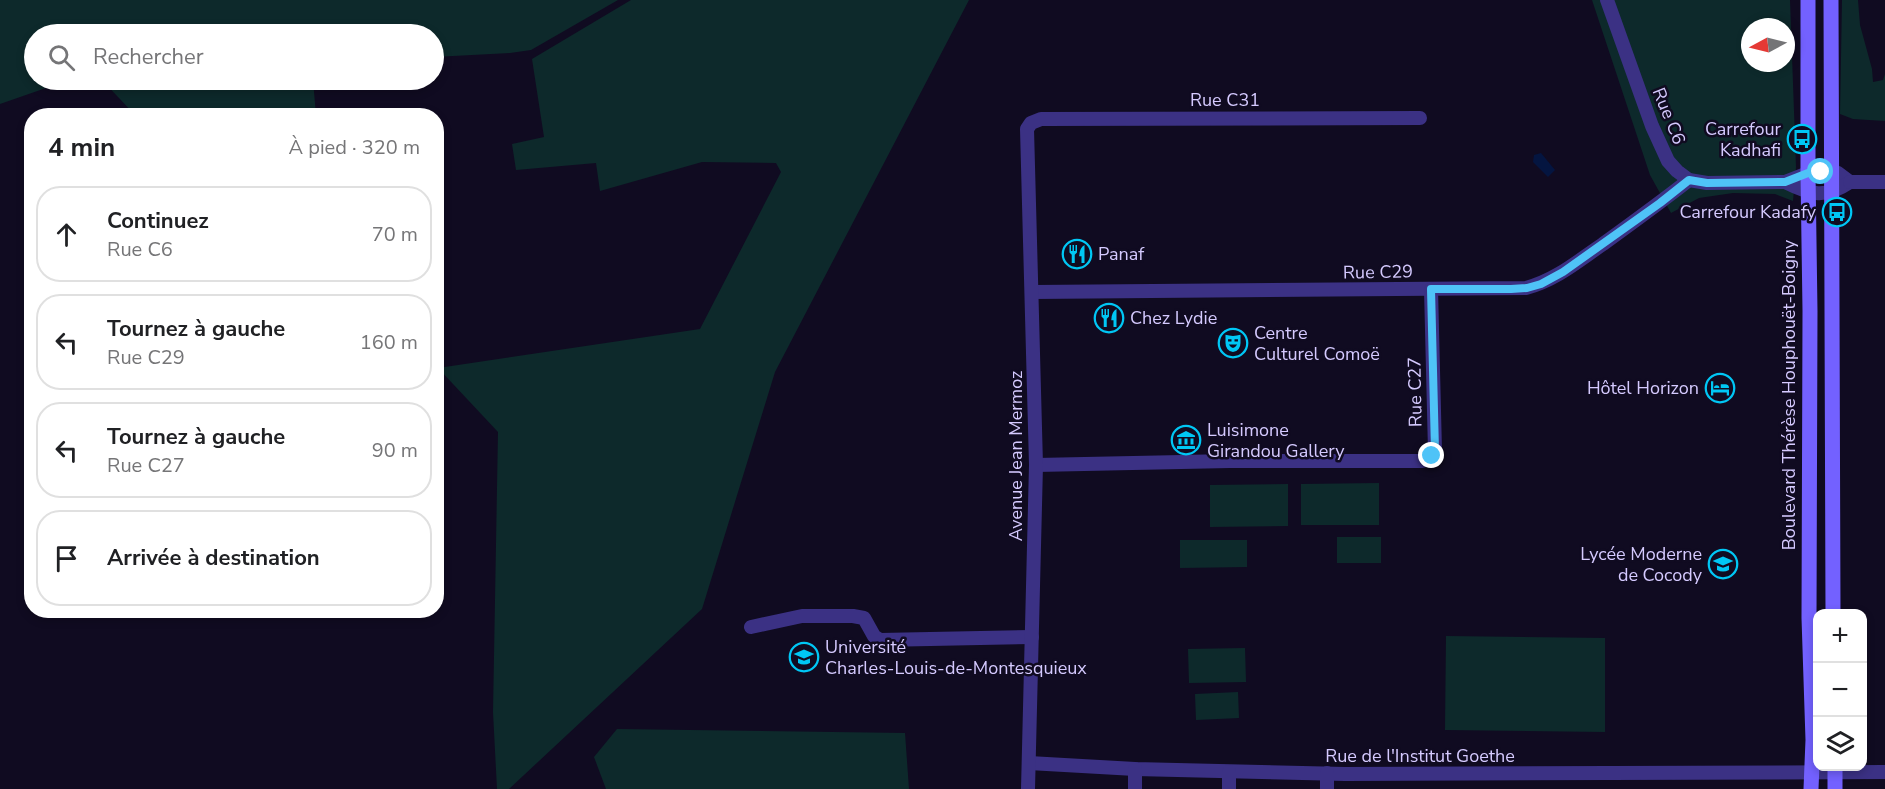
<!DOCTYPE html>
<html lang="fr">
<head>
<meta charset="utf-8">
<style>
  body { margin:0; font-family:"Nunito Sans",sans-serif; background:#f2f2f2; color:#202124 }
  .controls { position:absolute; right:18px; bottom:18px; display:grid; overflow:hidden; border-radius:12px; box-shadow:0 3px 9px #0003 }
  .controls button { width:54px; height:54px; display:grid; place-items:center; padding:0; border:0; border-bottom:2px solid #e0e0e0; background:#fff; color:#202124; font:30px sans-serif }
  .compass { position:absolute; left:1741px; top:18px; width:54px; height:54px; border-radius:50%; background:#fff; box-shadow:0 3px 9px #0003; rotate:263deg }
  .stop { position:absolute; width:18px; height:18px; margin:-14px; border:4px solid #4fc3f7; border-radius:50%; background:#fff }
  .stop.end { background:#4fc3f7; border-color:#fff; box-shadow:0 2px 6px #0008 }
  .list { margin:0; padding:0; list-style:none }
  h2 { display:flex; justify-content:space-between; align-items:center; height:78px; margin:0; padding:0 24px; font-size:26px }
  h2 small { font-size:20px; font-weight:400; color:#757577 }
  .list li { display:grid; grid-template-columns:39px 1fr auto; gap:18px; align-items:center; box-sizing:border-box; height:96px; margin:0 12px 12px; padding:0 12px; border:2px solid #e0e0e0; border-radius:24px }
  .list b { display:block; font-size:22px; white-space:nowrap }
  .list p { margin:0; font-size:20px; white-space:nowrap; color:#757577 }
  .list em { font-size:20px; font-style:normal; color:#757577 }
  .icon { flex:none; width:33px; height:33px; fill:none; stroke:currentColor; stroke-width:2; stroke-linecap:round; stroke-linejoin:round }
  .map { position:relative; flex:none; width:1885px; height:789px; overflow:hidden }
  .search { position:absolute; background:#fff; box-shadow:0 3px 9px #0003; left:24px; top:24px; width:420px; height:66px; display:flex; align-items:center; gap:15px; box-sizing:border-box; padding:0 21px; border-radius:33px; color:#757577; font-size:22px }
  .panel { position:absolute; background:#fff; box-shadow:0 3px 9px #0003; left:24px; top:108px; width:420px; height:510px; border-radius:24px }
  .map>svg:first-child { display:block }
</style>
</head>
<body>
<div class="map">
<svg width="1885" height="789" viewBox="0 0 1885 789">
  <rect width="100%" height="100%" fill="#100b21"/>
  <g fill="#0d292b" fill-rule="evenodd">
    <path d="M0,0H618L531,50L510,53L434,57V34H34V80H69L0,104Z"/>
    <path d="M631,0H969L775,372L702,609L509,789H497L493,712L498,432L438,368L700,329L781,172L776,163L702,162L600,191L596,163L516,170L512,144L544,137L532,59Z"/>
    <path d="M1592,0H1790L1796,167L1793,201L1775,194L1733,193L1699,198L1671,213L1650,175ZM1750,27H1786V63H1750Z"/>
    <path d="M1842,0H1858L1860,25L1872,69L1873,82L1883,80L1885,74V121L1853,119L1840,114Z"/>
    <path d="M102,80H313L316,115H135Z"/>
    <path d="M1379,483V525H1301V484Z"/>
    <path d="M1288,484V526L1210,527V485Z"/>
    <rect x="1337" y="537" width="44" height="26"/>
    <path d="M1180,540H1247V567L1180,568Z"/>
    <path d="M1446,636L1605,638V732L1445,730Z"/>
    <path d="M1245,648L1246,682L1189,683L1188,649Z"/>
    <path d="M1238,692L1239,718L1196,720L1195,694Z"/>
    <path d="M617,729L905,733L909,789H606L594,757Z"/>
  </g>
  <path fill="#041540" d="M1541,153L1555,170L1548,177L1533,162L1534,155Z"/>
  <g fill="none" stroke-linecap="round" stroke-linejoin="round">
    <g stroke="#3b3184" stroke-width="14">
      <path d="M1607,0L1652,126L1668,161L1677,171L1689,180L1707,183L1785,182L1808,173L1831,171L1838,173L1850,182"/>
      <path d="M1785,182C1811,195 1825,199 1850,182"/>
      <path d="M1850,182H1885"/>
      <path d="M1033,292L1526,288C1556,280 1578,261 1603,244C1632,223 1661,202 1689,180"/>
      <path d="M1036,465L1230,461H1422L1430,459L1435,451L1431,289"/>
      <path d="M751,627L802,616H853L864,618L874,636L880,640L1032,637"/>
      <path d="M1029,763L1135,769L1345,774L1885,772"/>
      <path d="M1229,772V789"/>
      <path d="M1327,773V789"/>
      <path d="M1028,789L1036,465L1027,129L1031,123L1041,119L1420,118"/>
      <path d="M1135,789V769"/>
    </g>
    <g stroke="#7361ff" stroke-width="15">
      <path d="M1808,0V173L1810,311L1809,618L1813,740L1811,789"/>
      <path d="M1831,0L1833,614"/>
      <path d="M1835,766V789"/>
    </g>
  </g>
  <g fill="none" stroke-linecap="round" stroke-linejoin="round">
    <path stroke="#4fc3f7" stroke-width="8" d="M1432,456L1435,451L1431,289H1511L1527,288L1541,284L1563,272L1660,203L1689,180L1707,183L1785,182L1808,173L1821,172"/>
  </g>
  <defs>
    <g id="bus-ring" transform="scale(1.5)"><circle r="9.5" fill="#100b21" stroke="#00c7f5" stroke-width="1.5"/><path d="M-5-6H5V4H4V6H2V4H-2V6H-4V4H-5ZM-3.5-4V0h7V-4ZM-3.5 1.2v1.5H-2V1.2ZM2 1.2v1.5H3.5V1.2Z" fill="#00c7f5"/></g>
    <g id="restaurant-ring" transform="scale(1.5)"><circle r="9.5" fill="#100b21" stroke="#00c7f5" stroke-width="1.5"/><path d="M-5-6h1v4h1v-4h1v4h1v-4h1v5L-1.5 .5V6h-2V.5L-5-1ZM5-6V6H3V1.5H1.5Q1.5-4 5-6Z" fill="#00c7f5"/></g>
    <g id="theatre-ring" transform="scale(1.5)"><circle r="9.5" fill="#100b21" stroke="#00c7f5" stroke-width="1.5"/><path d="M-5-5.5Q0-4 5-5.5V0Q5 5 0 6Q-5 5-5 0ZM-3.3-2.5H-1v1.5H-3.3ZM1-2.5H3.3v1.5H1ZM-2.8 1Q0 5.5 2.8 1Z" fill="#00c7f5"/></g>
    <g id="hotel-ring" transform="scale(1.5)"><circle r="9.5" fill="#100b21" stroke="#00c7f5" stroke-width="1.5"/><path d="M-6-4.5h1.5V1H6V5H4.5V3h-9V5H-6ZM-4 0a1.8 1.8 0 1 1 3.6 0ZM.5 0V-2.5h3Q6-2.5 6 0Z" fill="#00c7f5"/></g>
    <g id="museum-ring" transform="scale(1.5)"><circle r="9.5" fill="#100b21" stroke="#00c7f5" stroke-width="1.5"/><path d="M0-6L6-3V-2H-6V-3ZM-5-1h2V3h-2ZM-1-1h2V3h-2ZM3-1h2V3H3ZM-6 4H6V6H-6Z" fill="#00c7f5"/></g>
    <g id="school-ring" transform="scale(1.5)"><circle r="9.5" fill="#100b21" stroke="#00c7f5" stroke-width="1.5"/><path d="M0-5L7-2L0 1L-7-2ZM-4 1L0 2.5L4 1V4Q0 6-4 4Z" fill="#00c7f5"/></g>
    <g id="university-ring" transform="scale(1.5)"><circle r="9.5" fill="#100b21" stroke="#00c7f5" stroke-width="1.5"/><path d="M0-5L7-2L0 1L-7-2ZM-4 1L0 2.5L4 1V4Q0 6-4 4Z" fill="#00c7f5"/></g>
  </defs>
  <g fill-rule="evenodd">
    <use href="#bus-ring" x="1802" y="139"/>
    <use href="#bus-ring" x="1837" y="212"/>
    <use href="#restaurant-ring" x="1077" y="254"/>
    <use href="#restaurant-ring" x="1109" y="318"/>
    <use href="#theatre-ring" x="1233" y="343"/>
    <use href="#hotel-ring" x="1720" y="388"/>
    <use href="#museum-ring" x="1186" y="440"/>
    <use href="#school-ring" x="1723" y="564"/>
    <use href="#university-ring" x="804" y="657"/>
  </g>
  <g text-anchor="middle" stroke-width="5" stroke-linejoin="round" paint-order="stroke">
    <g font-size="18" fill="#d5caff" stroke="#100b21">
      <text x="1225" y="106">Rue C31</text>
      <text transform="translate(1669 116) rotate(68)" y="6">Rue C6</text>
      <text transform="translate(1378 272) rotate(-1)" y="6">Rue C29</text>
      <text transform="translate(1415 392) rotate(-91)" y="6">Rue C27</text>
      <text transform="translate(1789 395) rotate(-90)" y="6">Boulevard Thérèse Houphouët-Boigny</text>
      <text transform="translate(1016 456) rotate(-90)" y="6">Avenue Jean Mermoz</text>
      <text x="1420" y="762">Rue de l'Institut Goethe</text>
    </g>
    <g font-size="18" fill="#d5caff" stroke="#100b21" text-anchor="start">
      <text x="1781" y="135" text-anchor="end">Carrefour<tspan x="1781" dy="21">Kadhafi</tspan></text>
      <text x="1816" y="218" text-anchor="end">Carrefour Kadafy</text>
      <text x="1098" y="260">Panaf</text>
      <text x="1130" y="324">Chez Lydie</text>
      <text x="1254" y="339">Centre<tspan x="1254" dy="21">Culturel Comoë</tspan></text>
      <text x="1699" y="394" text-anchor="end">Hôtel Horizon</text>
      <text x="1207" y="436">Luisimone<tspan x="1207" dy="21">Girandou Gallery</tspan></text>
      <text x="1702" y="560" text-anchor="end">Lycée Moderne<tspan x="1702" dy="21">de Cocody</tspan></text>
      <text x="825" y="653">Université<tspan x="825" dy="21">Charles-Louis-de-Montesquieux</tspan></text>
    </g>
  </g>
</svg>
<div class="controls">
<button>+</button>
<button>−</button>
<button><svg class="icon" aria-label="layers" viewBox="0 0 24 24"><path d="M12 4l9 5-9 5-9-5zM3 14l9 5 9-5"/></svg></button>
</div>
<svg class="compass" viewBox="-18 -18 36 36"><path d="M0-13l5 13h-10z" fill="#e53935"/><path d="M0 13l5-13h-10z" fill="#757577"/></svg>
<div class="stop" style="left:1821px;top:172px"></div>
<div class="stop end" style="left:1432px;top:456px"></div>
<div class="search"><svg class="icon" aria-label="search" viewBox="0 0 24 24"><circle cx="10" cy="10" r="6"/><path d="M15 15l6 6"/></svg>Rechercher</div>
<section class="panel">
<h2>4 min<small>À pied · 320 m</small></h2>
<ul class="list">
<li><svg class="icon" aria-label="ahead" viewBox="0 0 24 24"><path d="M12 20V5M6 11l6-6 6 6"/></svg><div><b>Continuez</b><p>Rue C6</p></div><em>70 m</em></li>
<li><svg class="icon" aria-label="left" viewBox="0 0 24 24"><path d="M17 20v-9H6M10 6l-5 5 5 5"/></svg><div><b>Tournez à gauche</b><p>Rue C29</p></div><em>160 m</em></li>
<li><svg class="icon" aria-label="left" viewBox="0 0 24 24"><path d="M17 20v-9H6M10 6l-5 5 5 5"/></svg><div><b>Tournez à gauche</b><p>Rue C27</p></div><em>90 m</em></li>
<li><svg class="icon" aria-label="arrive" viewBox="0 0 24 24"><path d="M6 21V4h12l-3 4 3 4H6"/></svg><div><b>Arrivée à destination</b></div></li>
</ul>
</section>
</div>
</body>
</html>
